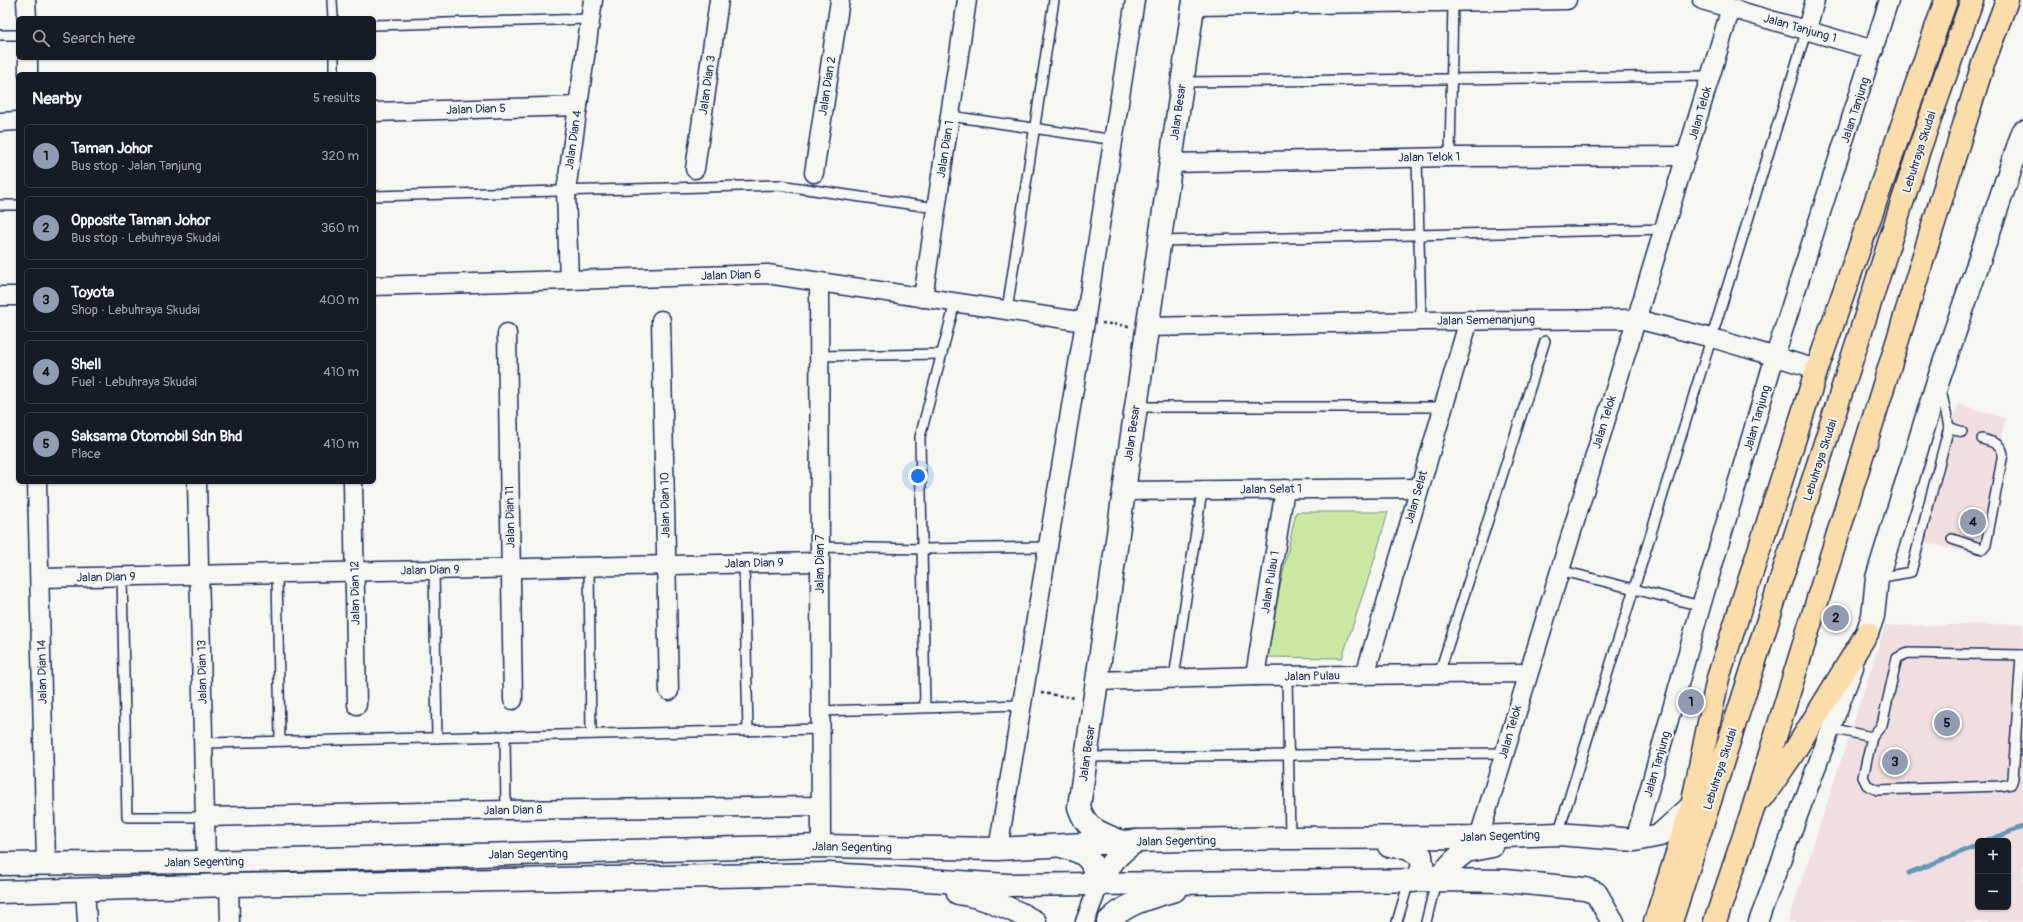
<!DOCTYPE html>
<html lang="en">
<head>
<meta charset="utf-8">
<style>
  body { margin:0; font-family:Pangolin,sans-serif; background:#20242c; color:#f1f3f6 }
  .controls { position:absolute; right:12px; bottom:12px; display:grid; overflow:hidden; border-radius:6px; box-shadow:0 1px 3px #0004 }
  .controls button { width:36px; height:36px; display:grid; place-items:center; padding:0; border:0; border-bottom:1px solid #363941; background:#171b24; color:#f1f3f6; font:20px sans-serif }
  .you { position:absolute; left:918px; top:476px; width:14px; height:14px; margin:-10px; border:3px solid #fff; border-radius:50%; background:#1a73e8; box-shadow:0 0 0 6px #1a73e833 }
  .badge { display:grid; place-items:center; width:26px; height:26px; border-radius:50%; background:#919bb2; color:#111; font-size:13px; font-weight:700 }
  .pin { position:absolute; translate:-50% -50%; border:2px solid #fff; box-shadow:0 1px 4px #0006 }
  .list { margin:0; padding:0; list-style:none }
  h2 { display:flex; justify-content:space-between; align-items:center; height:52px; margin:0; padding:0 16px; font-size:17px }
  h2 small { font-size:13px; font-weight:400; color:#9ea1a6 }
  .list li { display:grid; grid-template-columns:26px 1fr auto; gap:12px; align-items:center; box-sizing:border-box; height:64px; margin:0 8px 8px; padding:0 8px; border:1px solid #363941; border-radius:6px }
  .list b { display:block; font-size:15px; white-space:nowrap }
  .list p { margin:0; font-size:13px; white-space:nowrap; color:#9ea1a6 }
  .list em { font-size:13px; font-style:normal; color:#9ea1a6 }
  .icon { flex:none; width:22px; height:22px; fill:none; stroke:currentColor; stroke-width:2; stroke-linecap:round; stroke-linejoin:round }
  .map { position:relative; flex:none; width:2023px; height:922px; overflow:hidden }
  .search { position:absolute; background:#171b24; box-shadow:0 1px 3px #0004; left:16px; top:16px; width:360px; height:44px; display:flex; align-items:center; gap:10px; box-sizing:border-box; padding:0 14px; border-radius:6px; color:#9ea1a6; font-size:15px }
  .panel { position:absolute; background:#171b24; box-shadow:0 1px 3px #0004; left:16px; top:72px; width:360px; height:412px; border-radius:6px }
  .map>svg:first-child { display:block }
</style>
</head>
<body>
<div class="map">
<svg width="2023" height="922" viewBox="0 0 2023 922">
  <rect width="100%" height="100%" fill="#f6f6f2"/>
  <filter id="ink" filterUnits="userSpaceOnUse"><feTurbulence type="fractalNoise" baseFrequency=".025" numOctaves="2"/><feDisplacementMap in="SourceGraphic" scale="8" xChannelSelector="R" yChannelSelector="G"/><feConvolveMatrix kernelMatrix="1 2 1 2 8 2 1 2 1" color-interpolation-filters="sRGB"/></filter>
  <g filter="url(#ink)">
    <g fill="#f0dfe1" fill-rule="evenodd">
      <path d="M1958,404L2005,418L1980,555L1923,542Z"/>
      <path d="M2023,624V922H1788L1885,626ZM1978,841H2008V907H1978Z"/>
    </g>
    <path fill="#c9e9a2" stroke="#728c80" d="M1296,512H1388L1373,564L1342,658L1265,657Z"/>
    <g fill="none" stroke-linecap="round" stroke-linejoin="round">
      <g stroke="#6297b7" stroke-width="5">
        <path d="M1987,841L2022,827"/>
        <path d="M1909,873L1978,845"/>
      </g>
      <g stroke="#1b2f5e" stroke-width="12">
        <g id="lane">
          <path d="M332,0L333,18"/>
          <path d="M374,25L590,19"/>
          <path d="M0,35H18"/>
          <path d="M334,58V74"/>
          <path d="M1183,82L1710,76"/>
          <path d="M950,116L1115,140"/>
          <path d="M1450,157L1453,1"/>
          <path d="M1417,158L1421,321"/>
          <path d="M374,196L779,185L936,208"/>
          <path d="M0,205H18"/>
          <path d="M1160,241L1665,229"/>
          <path d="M1007,310L1054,0"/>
          <path d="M819,356L942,354"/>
          <path d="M1136,407H1443"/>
          <path d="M1949,427L1962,432"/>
          <path d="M1952,539L1983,549L1986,545L2003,454C2001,443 1992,442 1982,439"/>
          <path d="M820,547L922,549L1048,547"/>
          <path d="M744,563L748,731"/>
          <path d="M589,567L591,734"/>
          <path d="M434,570L437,738"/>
          <path d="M1559,570L1701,606"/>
          <path d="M277,573L280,741"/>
          <path d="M122,577L127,817H205"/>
          <path d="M1877,578L1911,572L1949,427L1941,390"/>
          <path d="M1439,674L1545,341"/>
          <path d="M1287,676L1290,838"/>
          <path d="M1174,678L1202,491"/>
          <path d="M925,707L920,437L955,303"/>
          <path d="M820,711L1022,705"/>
          <path d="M1830,728L1872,737L1882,725L1897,658L1908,653L2023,655"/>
          <path d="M505,736L506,810"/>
          <path d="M1872,737L1863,777L1867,785L1877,790L2001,786L2011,784L2013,779L2021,655"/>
          <path d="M204,743L820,729"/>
          <path d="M1086,757L1504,753"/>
          <path d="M1558,834L1807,29"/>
          <path d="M1397,922L1409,881"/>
          <path d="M1426,922L1436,881"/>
        </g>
      </g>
      <g stroke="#1b2f5e" stroke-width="21">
        <g id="street">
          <path d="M26,0L27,18"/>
          <path d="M1702,0L1874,50"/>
          <path d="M1194,6L1567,0"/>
          <path d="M1807,29L1815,0"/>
          <path d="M28,58V74"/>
          <path d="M374,112L578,106"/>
          <path d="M0,122L18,121"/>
          <path d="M1171,163L1450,157L1687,156"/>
          <path d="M695,169L719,0"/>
          <path d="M814,173L840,0"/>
          <path d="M569,280L566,191L593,0"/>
          <path d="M819,282L821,846"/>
          <path d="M374,286L767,274L1085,322"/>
          <path d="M0,296H18"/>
          <path d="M923,298L967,0"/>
          <path d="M661,320L669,691"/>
          <path d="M1147,327L1421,321L1636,319L1712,338L1817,369"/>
          <path d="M507,333L513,700"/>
          <path d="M37,482L46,863"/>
          <path d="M197,482L206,862"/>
          <path d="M353,482L357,705"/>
          <path d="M1124,491L1419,488"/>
          <path d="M40,578L820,562"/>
          <path d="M1365,675L1469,320"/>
          <path d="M1255,676L1285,489"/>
          <path d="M1097,681L1255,676L1528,673"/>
          <path d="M205,817L506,810L820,806"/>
          <path d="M1479,837L1731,8"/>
          <path d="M1635,840L1701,606L1775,356L1889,0"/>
          <path d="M998,849L1085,322L1135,0"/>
          <path d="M229,885L230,922"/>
          <path d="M85,888L87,922"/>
          <path d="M1085,922L1099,884"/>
          <path d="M1758,922L1854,667"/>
        </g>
      </g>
      <g stroke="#1b2f5e" stroke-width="25">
        <g id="secondary">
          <path d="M1867,633L1873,616L1877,578L1938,381L2023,132"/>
          <path d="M1119,841C1098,831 1087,831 1079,807L1194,0"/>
          <path d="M1389,846L1407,847L1421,856L1423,870L1413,881"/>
          <path d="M1064,847C1089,853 1092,860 1099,884"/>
          <path d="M0,864L206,862L821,846L998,849L1136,841L1290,838L1479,837L1558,834L1635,840L1660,835L1692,806"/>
          <path d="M1436,880L1455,860L1466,851L1492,846"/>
          <path d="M1099,884C1111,862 1115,856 1136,841"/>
          <path d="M0,892L229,885L828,874L1008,885L1436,880L1505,881L1585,889L1596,893L1613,922"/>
          <path d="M958,893C986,897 1011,908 1035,922"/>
          <path d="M1108,922C1125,903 1151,897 1175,890"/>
        </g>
      </g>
      <g stroke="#1b2f5e" stroke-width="25">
        <path id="primary" d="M1655,922L1692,806L1718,678L1817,369L1946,0"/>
      </g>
      <g stroke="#1b2f5e" stroke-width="25">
        <g id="highway">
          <path d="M1763,797L1792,755L1867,633"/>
          <path d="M1671,922L1920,147L1972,0"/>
          <path d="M1715,922L1752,812L1983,64L2007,0"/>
        </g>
      </g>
      <g stroke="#1b2f5e" stroke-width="2.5" stroke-dasharray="3 3" stroke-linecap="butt">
        <path d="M1102,323L1129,326"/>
        <path d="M1041,693L1076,698"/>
      </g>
      <use href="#lane" stroke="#f6f6f2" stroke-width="9"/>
      <use href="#street" stroke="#f6f6f2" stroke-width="18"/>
      <use href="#secondary" stroke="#f6f6f2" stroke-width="22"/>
      <use href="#primary" stroke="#fbddab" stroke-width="22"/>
      <use href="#highway" stroke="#fbddab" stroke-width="22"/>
    </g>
  </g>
  <g text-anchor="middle" stroke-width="4" stroke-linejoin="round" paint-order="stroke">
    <g font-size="12" fill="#1b2f5e" stroke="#f6f6f2">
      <text transform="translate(1800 28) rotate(16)" y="4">Jalan Tanjung 1</text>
      <text transform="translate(707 85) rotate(-82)" y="4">Jalan Dian 3</text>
      <text transform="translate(827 86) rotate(-81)" y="4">Jalan Dian 2</text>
      <text transform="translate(476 109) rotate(-2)" y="4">Jalan Dian 5</text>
      <text transform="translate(1855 110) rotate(-72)" y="4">Jalan Tanjung</text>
      <text transform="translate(1178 112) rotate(-82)" y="4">Jalan Besar</text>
      <text transform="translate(1700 113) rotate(-74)" y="4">Jalan Telok</text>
      <text transform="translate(573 140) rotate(-82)" y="4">Jalan Dian 4</text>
      <text transform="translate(945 149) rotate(-81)" y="4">Jalan Dian 1</text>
      <text transform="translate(1919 152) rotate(-72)" y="4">Lebuhraya Skudai</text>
      <text transform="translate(1429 157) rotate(-1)" y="4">Jalan Telok 1</text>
      <text transform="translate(731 275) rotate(-2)" y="4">Jalan Dian 6</text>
      <text transform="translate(1486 320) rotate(-1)" y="4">Jalan Semenanjung</text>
      <text transform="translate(1757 418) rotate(-74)" y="4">Jalan Tanjung</text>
      <text transform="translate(1604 422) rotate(-73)" y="4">Jalan Telok</text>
      <text transform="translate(1132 433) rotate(-82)" y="4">Jalan Besar</text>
      <text transform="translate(1820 460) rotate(-72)" y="4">Lebuhraya Skudai</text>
      <text transform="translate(1271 489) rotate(-1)" y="4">Jalan Selat 1</text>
      <text transform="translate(1416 497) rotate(-74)" y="4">Jalan Selat</text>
      <text transform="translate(665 505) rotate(-91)" y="4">Jalan Dian 10</text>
      <text transform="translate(510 517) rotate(-91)" y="4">Jalan Dian 11</text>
      <text transform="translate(754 563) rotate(-1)" y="4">Jalan Dian 9</text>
      <text transform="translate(820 564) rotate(-90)" y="4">Jalan Dian 7</text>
      <text transform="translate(430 570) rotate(-1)" y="4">Jalan Dian 9</text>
      <text transform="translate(106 577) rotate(-1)" y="4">Jalan Dian 9</text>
      <text transform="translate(1270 582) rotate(-81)" y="4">Jalan Pulau 1</text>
      <text transform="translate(355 593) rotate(-91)" y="4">Jalan Dian 12</text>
      <text transform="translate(42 672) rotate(-91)" y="4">Jalan Dian 14</text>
      <text transform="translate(202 672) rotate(-91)" y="4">Jalan Dian 13</text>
      <text transform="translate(1312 676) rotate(-1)" y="4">Jalan Pulau</text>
      <text transform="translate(1510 732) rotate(-74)" y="4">Jalan Telok</text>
      <text transform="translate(1087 753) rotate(-82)" y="4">Jalan Besar</text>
      <text transform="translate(1657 764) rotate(-74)" y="4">Jalan Tanjung</text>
      <text transform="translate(1720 769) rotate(-72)" y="4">Lebuhraya Skudai</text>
      <text transform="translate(513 810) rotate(-1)" y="4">Jalan Dian 8</text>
      <text transform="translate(1500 836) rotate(-2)" y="4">Jalan Segenting</text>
      <text transform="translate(1176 841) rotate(-1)" y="4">Jalan Segenting</text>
      <text transform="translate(852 847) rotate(1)" y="4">Jalan Segenting</text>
      <text transform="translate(528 854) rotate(-1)" y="4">Jalan Segenting</text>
      <text transform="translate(204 862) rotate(-1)" y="4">Jalan Segenting</text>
    </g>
  </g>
</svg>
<div class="controls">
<button>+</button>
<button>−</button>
</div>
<div class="you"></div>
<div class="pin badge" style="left:1691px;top:702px">1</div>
<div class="pin badge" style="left:1836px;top:618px">2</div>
<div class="pin badge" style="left:1895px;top:762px">3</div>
<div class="pin badge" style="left:1973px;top:522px">4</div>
<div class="pin badge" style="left:1947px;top:723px">5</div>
<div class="search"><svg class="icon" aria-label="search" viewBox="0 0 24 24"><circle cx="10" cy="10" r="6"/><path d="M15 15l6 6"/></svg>Search here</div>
<section class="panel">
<h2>Nearby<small>5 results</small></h2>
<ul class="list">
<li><span class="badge">1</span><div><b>Taman Johor</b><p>Bus stop · Jalan Tanjung</p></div><em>320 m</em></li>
<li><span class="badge">2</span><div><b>Opposite Taman Johor</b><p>Bus stop · Lebuhraya Skudai</p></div><em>360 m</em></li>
<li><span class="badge">3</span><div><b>Toyota</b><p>Shop · Lebuhraya Skudai</p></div><em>400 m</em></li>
<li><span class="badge">4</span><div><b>Shell</b><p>Fuel · Lebuhraya Skudai</p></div><em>410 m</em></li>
<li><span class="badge">5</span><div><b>Saksama Otomobil Sdn Bhd</b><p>Place</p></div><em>410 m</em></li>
</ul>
</section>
</div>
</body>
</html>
